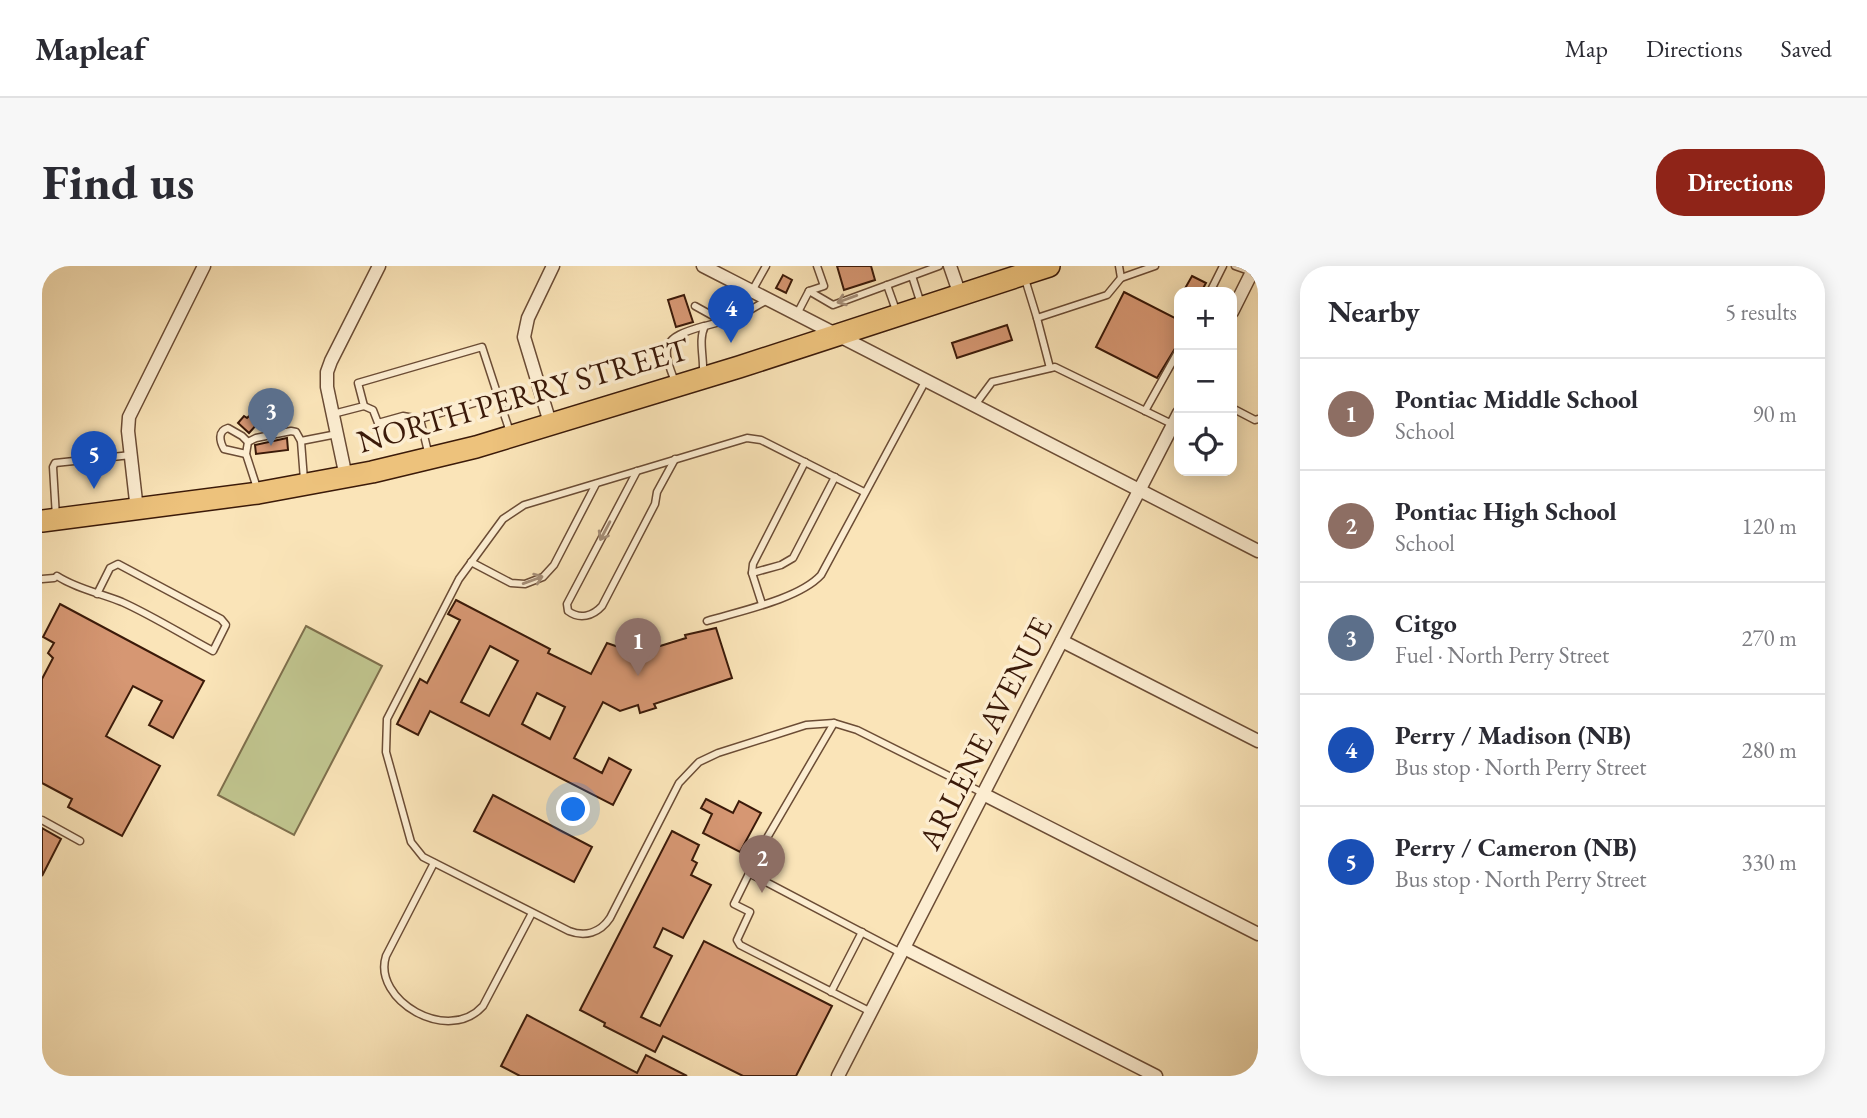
<!DOCTYPE html>
<html lang="en">
<head>
<meta charset="utf-8">
<style>
  body { margin:0; font-family:"EB Garamond",serif; background:#f7f7f7; color:#2b2b33 }
  .controls { position:absolute; right:21px; top:21px; display:grid; overflow:hidden; border-radius:14px; box-shadow:0 4px 18px #0003 }
  .controls button { width:63px; height:63px; display:grid; place-items:center; padding:0; border:0; border-bottom:2px solid #e1e1e2; background:#fff; color:#2b2b33; font:35px sans-serif }
  .you { position:absolute; left:532px; top:544px; width:24px; height:24px; margin:-18px; border:5px solid #fff; border-radius:50%; background:#1a73e8; box-shadow:0 0 0 10px #1a73e833 }
  .badge { display:grid; place-items:center; width:46px; height:46px; border-radius:50%; background:#8f2418; color:#fff; font-size:23px; font-weight:700 }
  .pin { position:absolute; translate:-50% -58px; filter:drop-shadow(0 2px 4px #0008) }
  .pin::after { content:''; position:absolute; top:37px; width:24px; height:21px; background:inherit; clip-path:polygon(0 0,100% 0,50% 100%) }
  .list { margin:0; padding:0; list-style:none }
  h2 { display:flex; justify-content:space-between; align-items:center; height:91px; margin:0; padding:0 28px; font-size:30px }
  h2 small { font-size:23px; font-weight:400; color:#7c7c81 }
  .list li { display:grid; grid-template-columns:46px 1fr auto; gap:21px; align-items:center; box-sizing:border-box; height:112px; padding:0 28px; border-top:2px solid #e1e1e2 }
  .list b { display:block; font-size:26px; white-space:nowrap }
  .list p { margin:0; font-size:23px; white-space:nowrap; color:#7c7c81 }
  .list em { font-size:23px; font-style:normal; color:#7c7c81 }
  .icon { flex:none; width:38px; height:38px; fill:none; stroke:currentColor; stroke-width:2; stroke-linecap:round; stroke-linejoin:round }
  .map { position:relative; flex:none; width:1216px; height:810px; overflow:hidden; border-radius:28px }
  header { display:flex; align-items:center; gap:42px; box-sizing:border-box; height:98px; padding:0 35px; background:#fff; border-bottom:2px solid #e1e1e2 }
  header strong { font-size:33px }
  nav { display:flex; gap:38px; margin-inline-start:auto; font-size:24px }
  .intro { display:flex; align-items:center; justify-content:space-between; box-sizing:border-box; height:168px; padding:0 42px }
  h1 { margin:0; font-size:49px }
  .button { padding:18px 32px; border-radius:28px; background:#8f2418; color:#fff; font-size:24px; font-weight:700 }
  main { display:flex; gap:42px; padding:0 42px }
  aside { flex:1; background:#fff; border-radius:28px; box-shadow:0 4px 18px #0003 }
  .map>svg:first-child { display:block }
</style>
</head>
<body>
<header>
<strong>Mapleaf</strong>
<nav><a>Map</a><a>Directions</a><a>Saved</a></nav>
</header>
<div class="intro"><h1>Find us</h1><a class="button">Directions</a></div>
<main>
<div class="map">
<svg width="1216" height="810" viewBox="0 0 1216 810">
  <rect width="100%" height="100%" fill="#fae4b8"/>
  <filter id="stains"><feTurbulence type="fractalNoise" baseFrequency=".00286" numOctaves="4"/><feColorMatrix values="0 0 0 0 .2 0 0 0 0 .09 0 0 0 0 .02 0 0 0 .5 -.17"/></filter>
  <radialGradient id="worn" r=".72"><stop offset=".6" stop-color="#630" stop-opacity="0"/><stop offset="1" stop-color="#630" stop-opacity=".3"/></radialGradient>
  <path fill="#c0c48e" stroke="#7e6f4c" stroke-width="2" d="M264,360L340,400L252,569L176,529Z"/>
  <g fill="#d69773" stroke="#3b1a09" stroke-width="2" fill-rule="evenodd">
    <path d="M795,0H829L833,14L802,24Z"/>
    <path d="M741,9L750,14L744,27L734,22Z"/>
    <path d="M1150,10L1164,17L1159,26H1141Z"/>
    <path d="M1082,26L1137,54V76L1115,112L1054,81Z"/>
    <path d="M642,29L651,56L634,61L626,34Z"/>
    <path d="M965,59L970,74L915,92L910,77Z"/>
    <path d="M208,149L217,156L207,167L196,157L202,150L205,152Z"/>
    <path d="M245,172L246,184L214,188L213,179Z"/>
    <path d="M414,334L508,383L506,387L549,408L565,377L585,384L601,380L602,385L644,372L643,369L674,362L690,412L612,438L614,442L598,447L596,439L578,445L561,436L532,492L560,507L567,492L589,504L571,539L388,445L376,469L355,458L378,413L385,417L418,354L406,348ZM448,380L476,395L447,450L419,436ZM495,427L523,441L508,473L480,458Z"/>
    <path d="M18,338L162,415L131,472L107,459L120,435L91,420L64,470L118,500L80,570L26,541L30,533L0,517V413L11,392L6,387L12,377L1,371Z"/>
    <path d="M451,529L550,581L532,616L432,565Z"/>
    <path d="M664,533L691,547L697,535L719,547L698,586L661,567L670,548L659,542Z"/>
    <path d="M0,562L19,573L0,610Z"/>
    <path d="M630,565L657,579L650,594L655,597L649,609L669,619L641,672L621,662L612,681L630,690L599,751L618,760L662,675L790,740L754,810H701L621,770L613,786L562,760L563,757L538,744Z"/>
    <path d="M485,749L595,807L604,789L645,810H478L459,800Z"/>
  </g>
  <g fill="none" stroke-linecap="round" stroke-linejoin="round">
    <g stroke="#6b4c35" stroke-width="9">
      <g id="service">
        <path d="M1193,0L1210,6"/>
        <path d="M870,10L879,38"/>
        <path d="M1079,12L1113,0"/>
        <path d="M983,13L995,52L1065,29L1079,12L1077,0"/>
        <path d="M845,19L855,47"/>
        <path d="M710,25L724,0"/>
        <path d="M767,25L791,39L897,0"/>
        <path d="M1168,26L1181,0"/>
        <path d="M653,40L680,55"/>
        <path d="M755,48L767,25L782,20L775,0"/>
        <path d="M995,52L1008,102"/>
        <path d="M661,106C662,91 656,73 663,60L696,51L727,33"/>
        <path d="M634,118C618,79 620,72 662,60"/>
        <path d="M933,139L950,116L1013,101L1132,159"/>
        <path d="M322,140L331,144L336,157L361,150L378,153"/>
        <path d="M1190,142L1213,154L1216,153"/>
        <path d="M1103,145L1137,84"/>
        <path d="M291,148L322,140L316,117L440,81L456,130"/>
        <path d="M259,175L295,168"/>
        <path d="M204,188L182,183C178,176 175,165 186,162L200,170L206,176"/>
        <path d="M387,190L378,153L456,130L468,166"/>
        <path d="M595,205L525,338L526,345C538,354 551,350 560,340L613,238L615,226L633,193"/>
        <path d="M216,225L204,188L206,176L214,172L249,165L254,166L259,175L262,214"/>
        <path d="M822,226L719,174L705,172L482,239L461,253L417,313L345,453L344,486L369,576L381,591L527,665C543,671 558,667 568,652L637,517L657,496L676,487L764,459L792,457L815,464L941,527"/>
        <path d="M14,251L11,201L13,197L89,189"/>
        <path d="M429,296L469,317L483,318L501,311L512,299L554,218"/>
        <path d="M710,307L739,299L751,292L793,211"/>
        <path d="M15,310C35,323 58,327 80,336C111,350 141,369 171,385L184,359L179,353L76,298L68,302L55,328"/>
        <path d="M0,313L12,312"/>
        <path d="M720,338L710,307L711,298L763,196"/>
        <path d="M665,355C698,345 757,333 779,309L884,114"/>
        <path d="M792,457L722,577L692,638L708,646L695,674L698,679L829,746"/>
        <path d="M0,554L38,575"/>
        <path d="M392,597L344,690C330,734 406,779 441,740L490,647"/>
        <path d="M707,607L859,687"/>
        <path d="M789,726L820,666"/>
      </g>
    </g>
    <g stroke="#6b4c35" stroke-width="15">
      <g id="minor">
        <path d="M661,0L1216,285"/>
        <path d="M908,0L918,29"/>
        <path d="M1190,46L1213,0"/>
        <path d="M509,160L482,71L486,52L511,0"/>
        <path d="M304,211L285,121V106L289,95L337,0"/>
        <path d="M95,244L86,165L87,151L162,0"/>
        <path d="M1020,375L1216,475"/>
        <path d="M941,528L1216,668"/>
        <path d="M862,682L1114,810"/>
        <path d="M796,810L1137,147"/>
      </g>
    </g>
    <g stroke="#3b1a09" stroke-width="24">
      <path id="primary" d="M0,255L216,227L330,206L434,181L697,101L1007,0"/>
    </g>
    <use href="#service" stroke="#fcedd1" stroke-width="6"/>
    <use href="#minor" stroke="#fcedd1" stroke-width="12"/>
    <use href="#primary" stroke="#edc27c" stroke-width="21"/>
  </g>
  <defs><path id="oneway-shaft" d="M-6 0H5M1.5-3L5.5 0L1.5 3" fill="none" stroke-width="1.6" stroke-linecap="round" stroke-linejoin="round" transform="scale(1.75)"/></defs>
  <g stroke="#a58e77">
    <use href="#oneway-shaft" transform="translate(805 33) rotate(160)"/>
    <use href="#oneway-shaft" transform="translate(563 265) rotate(118)"/>
    <use href="#oneway-shaft" transform="translate(491 314) rotate(-20)"/>
  </g>
  <g text-anchor="middle" stroke-width="7" stroke-linejoin="round" paint-order="stroke">
    <g font-size="32" fill="#3b1a09" stroke="#fcedd1">
      <text transform="translate(481 129) rotate(-16)" y="11">NORTH PERRY STREET</text>
      <text transform="translate(943 467) rotate(-63)" y="11">ARLENE AVENUE</text>
    </g>
  </g>
  <rect width="100%" height="100%" filter="url(#stains)"/>
  <rect width="100%" height="100%" fill="url(#worn)"/>
</svg>
<div class="controls">
<button>+</button>
<button>−</button>
<button><svg class="icon" aria-label="locate" viewBox="0 0 24 24"><circle cx="12" cy="12" r="6"/><path d="M12 2v4M12 18v4M2 12h4M18 12h4"/></svg></button>
</div>
<div class="you"></div>
<div class="pin badge" style="left:596px;top:410px;background:#8d6e63">1</div>
<div class="pin badge" style="left:720px;top:627px;background:#8d6e63">2</div>
<div class="pin badge" style="left:229px;top:180px;background:#5c6f8a">3</div>
<div class="pin badge" style="left:689px;top:77px;background:#1a4fb4">4</div>
<div class="pin badge" style="left:52px;top:223px;background:#1a4fb4">5</div>
</div>
<aside>
<h2>Nearby<small>5 results</small></h2>
<ul class="list">
<li><span class="badge" style="background:#8d6e63">1</span><div><b>Pontiac Middle School</b><p>School</p></div><em>90 m</em></li>
<li><span class="badge" style="background:#8d6e63">2</span><div><b>Pontiac High School</b><p>School</p></div><em>120 m</em></li>
<li><span class="badge" style="background:#5c6f8a">3</span><div><b>Citgo</b><p>Fuel · North Perry Street</p></div><em>270 m</em></li>
<li><span class="badge" style="background:#1a4fb4">4</span><div><b>Perry / Madison (NB)</b><p>Bus stop · North Perry Street</p></div><em>280 m</em></li>
<li><span class="badge" style="background:#1a4fb4">5</span><div><b>Perry / Cameron (NB)</b><p>Bus stop · North Perry Street</p></div><em>330 m</em></li>
</ul>
</aside>
</main>
</body>
</html>
